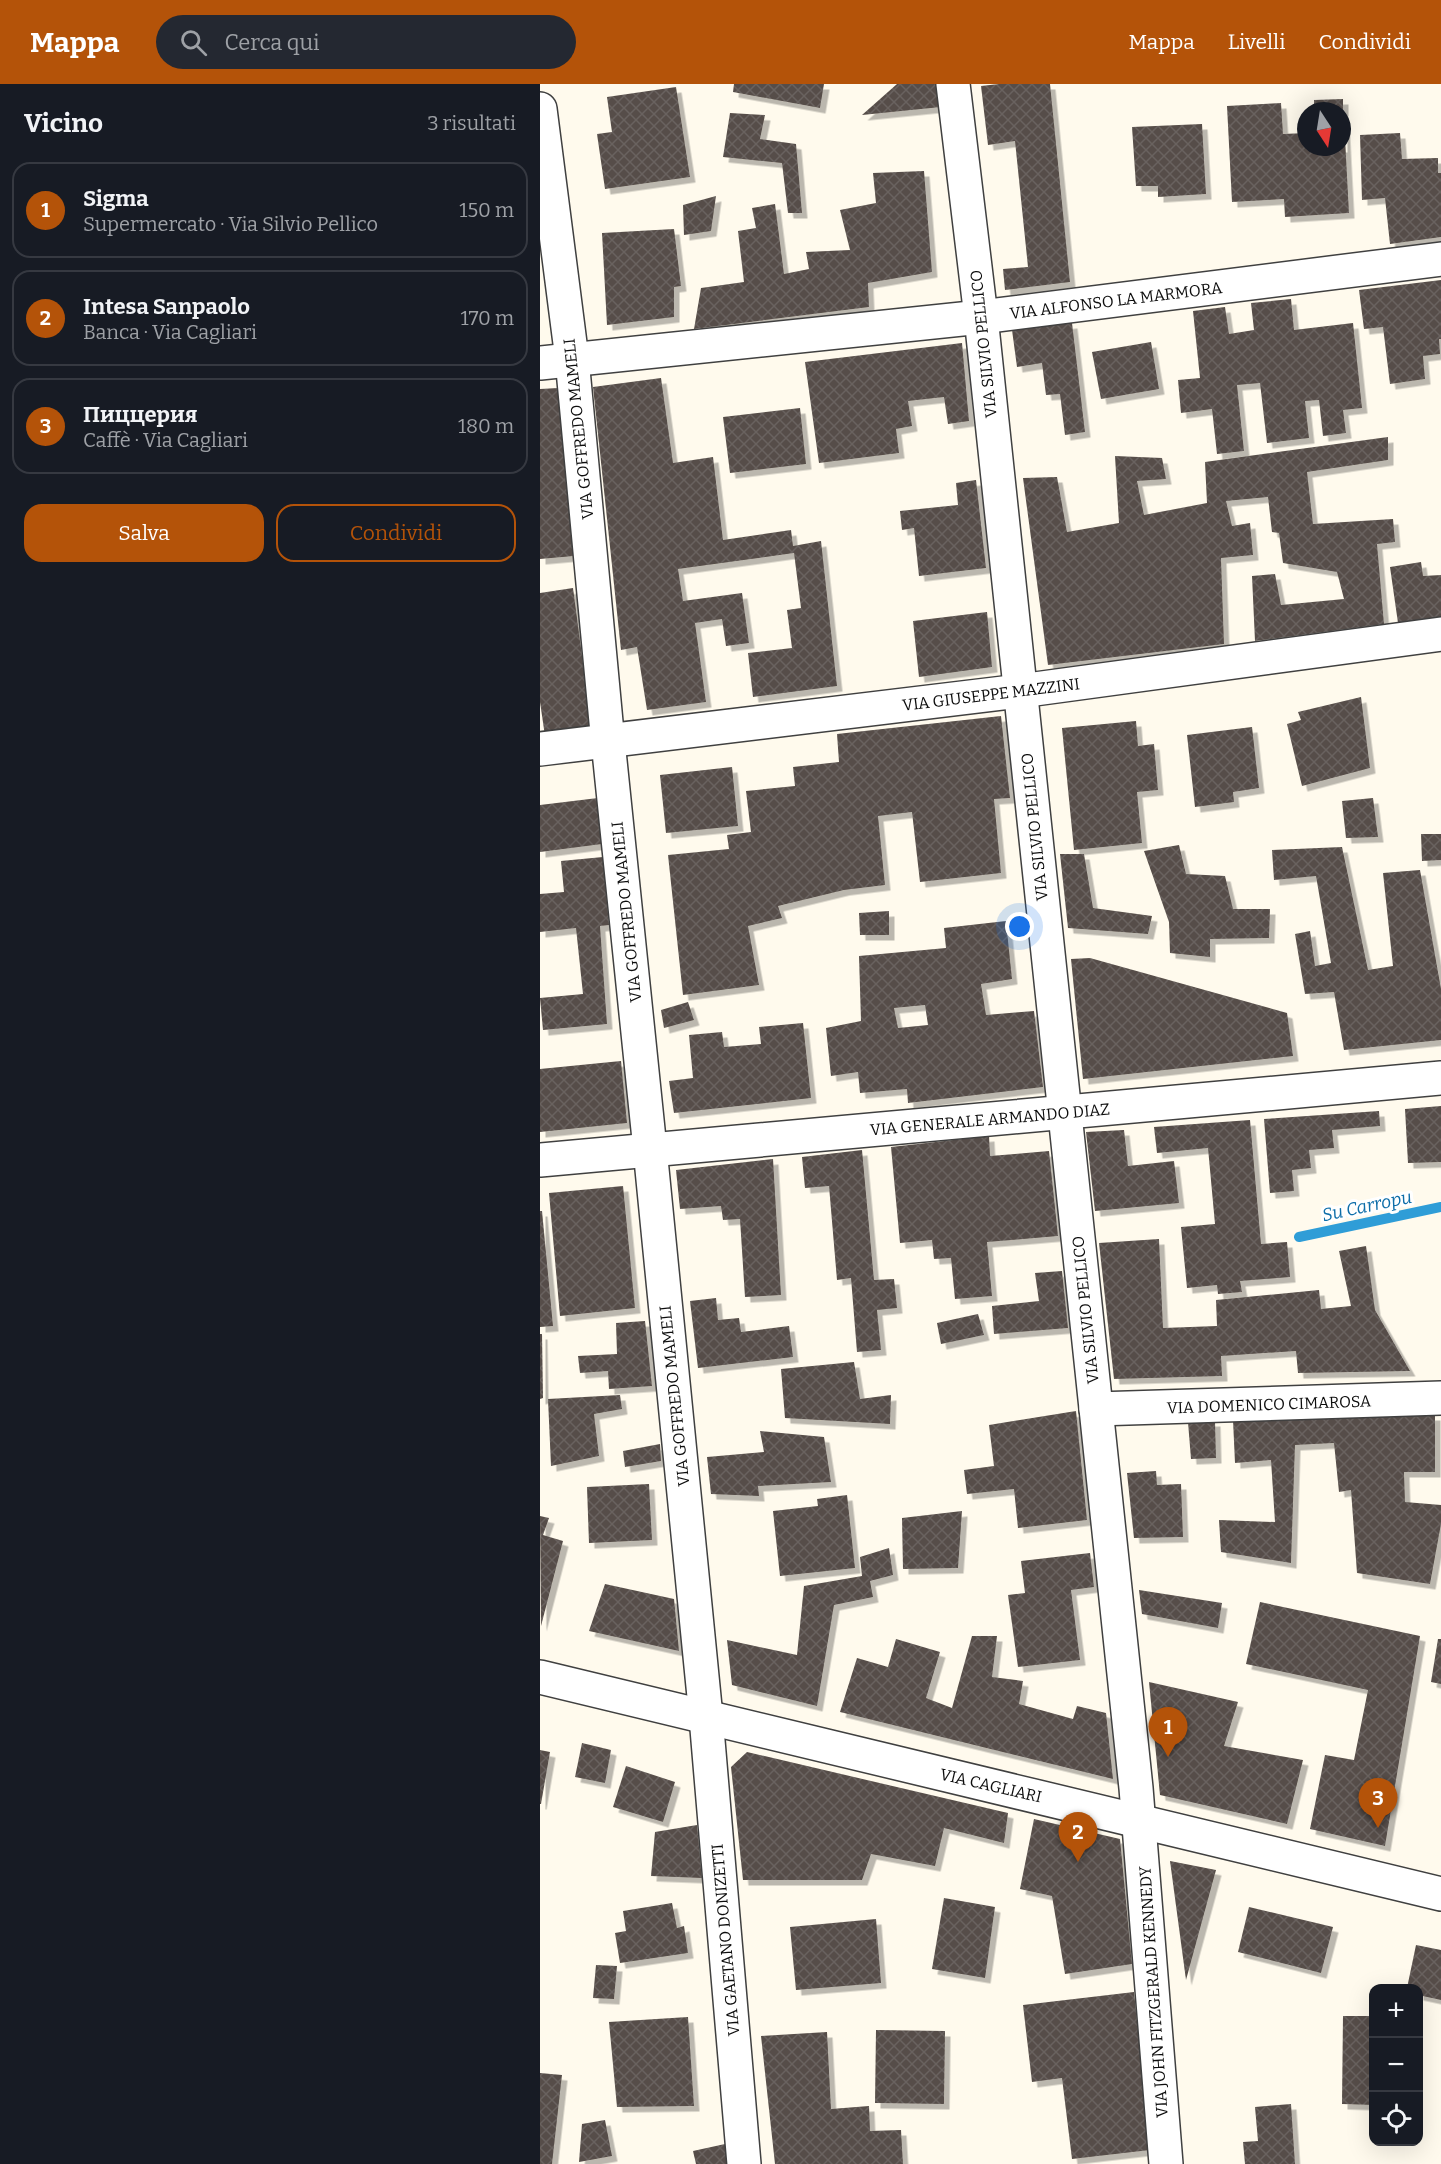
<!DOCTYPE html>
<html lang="it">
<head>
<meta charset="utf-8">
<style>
  body { margin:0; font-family:Bitter,serif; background:#242831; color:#f1f3f6 }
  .controls { position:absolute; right:18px; bottom:18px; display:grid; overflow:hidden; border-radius:12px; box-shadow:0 6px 24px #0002 }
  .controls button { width:54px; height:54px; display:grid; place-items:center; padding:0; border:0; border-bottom:2px solid #363941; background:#171b24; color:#f1f3f6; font:30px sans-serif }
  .compass { position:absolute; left:757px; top:18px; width:54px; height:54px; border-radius:50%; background:#171b24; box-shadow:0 6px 24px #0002; rotate:168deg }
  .you { position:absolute; left:480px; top:843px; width:21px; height:21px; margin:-15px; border:4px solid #fff; border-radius:50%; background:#1a73e8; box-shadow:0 0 0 9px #1a73e833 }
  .badge { display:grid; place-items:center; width:39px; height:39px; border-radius:50%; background:#b45309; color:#fff; font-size:20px; font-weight:700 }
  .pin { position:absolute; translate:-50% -50px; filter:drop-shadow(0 2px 3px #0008) }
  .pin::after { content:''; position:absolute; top:32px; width:21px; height:18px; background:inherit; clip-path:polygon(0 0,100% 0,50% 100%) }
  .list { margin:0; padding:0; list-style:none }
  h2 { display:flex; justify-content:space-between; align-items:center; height:78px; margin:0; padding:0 24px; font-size:26px }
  h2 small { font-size:20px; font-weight:400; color:#9ea1a6 }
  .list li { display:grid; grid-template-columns:39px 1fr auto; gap:18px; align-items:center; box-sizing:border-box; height:96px; margin:0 12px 12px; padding:0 12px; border:2px solid #363941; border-radius:18px }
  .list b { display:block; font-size:22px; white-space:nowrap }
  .list p { margin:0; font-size:20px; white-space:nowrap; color:#9ea1a6 }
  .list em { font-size:20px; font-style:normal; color:#9ea1a6 }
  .actions { display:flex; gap:12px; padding:18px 24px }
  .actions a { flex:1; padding:14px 0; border:2px solid #b45309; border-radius:18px; text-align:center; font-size:21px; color:#b45309 }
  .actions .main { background:#b45309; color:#fff }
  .icon { flex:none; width:33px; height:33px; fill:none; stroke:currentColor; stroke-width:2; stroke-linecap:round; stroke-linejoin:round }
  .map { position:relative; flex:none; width:901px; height:2080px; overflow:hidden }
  header { display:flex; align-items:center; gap:36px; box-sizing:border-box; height:84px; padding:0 30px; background:#b45309; color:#fff }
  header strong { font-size:28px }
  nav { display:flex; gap:33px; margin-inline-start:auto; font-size:21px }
  .search { width:420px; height:54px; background:#242831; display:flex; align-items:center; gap:15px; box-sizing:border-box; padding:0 21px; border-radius:33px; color:#9ea1a6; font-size:22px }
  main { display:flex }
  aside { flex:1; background:#171b24 }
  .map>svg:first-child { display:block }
</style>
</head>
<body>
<header>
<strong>Mappa</strong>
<div class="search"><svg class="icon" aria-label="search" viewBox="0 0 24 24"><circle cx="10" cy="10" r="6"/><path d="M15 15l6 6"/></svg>Cerca qui</div>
<nav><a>Mappa</a><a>Livelli</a><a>Condividi</a></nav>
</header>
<main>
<aside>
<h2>Vicino<small>3 risultati</small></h2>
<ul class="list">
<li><span class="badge">1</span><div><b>Sigma</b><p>Supermercato · Via Silvio Pellico</p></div><em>150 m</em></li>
<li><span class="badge">2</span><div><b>Intesa Sanpaolo</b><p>Banca · Via Cagliari</p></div><em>170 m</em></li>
<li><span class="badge">3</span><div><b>Пиццерия</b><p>Caffè · Via Cagliari</p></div><em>180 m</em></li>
</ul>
<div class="actions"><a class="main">Salva</a><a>Condividi</a></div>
</aside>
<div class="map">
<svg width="901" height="2080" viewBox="0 0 901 2080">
  <defs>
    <pattern id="building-cross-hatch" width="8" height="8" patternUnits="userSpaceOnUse" patternTransform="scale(1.5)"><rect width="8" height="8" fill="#564d48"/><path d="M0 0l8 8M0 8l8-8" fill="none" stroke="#69625e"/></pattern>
    <filter id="shadow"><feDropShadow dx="5.5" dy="5.5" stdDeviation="0" flood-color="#0004"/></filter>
  </defs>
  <rect width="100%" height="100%" fill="#fffaed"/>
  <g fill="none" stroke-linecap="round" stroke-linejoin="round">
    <path stroke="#2f9dd7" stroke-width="10" d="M759,1153L901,1123"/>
  </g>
  <g fill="url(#building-cross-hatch)" fill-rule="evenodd" filter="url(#shadow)">
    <path d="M194,0H284L280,24L193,8Z"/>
    <path d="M357,0H399L401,23L322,31Z"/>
    <path d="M459,0H510L530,198L465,206L463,185L488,183L475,57L448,61L441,2Z"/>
    <path d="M136,3L150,93L65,105L57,50L72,48L67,13Z"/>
    <path d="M803,15V27H774V16Z"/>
    <path d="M741,19L743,50L766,49V63H802V35H804L809,129L745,133L744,115L692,118L687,22Z"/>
    <path d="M190,29L225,31L220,55L256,60L262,129H248L242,79L183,73Z"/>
    <path d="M662,40L666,110L618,113V102H596L592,43Z"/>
    <path d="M860,49L862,75L898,74V89H901V153L850,160L845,114L822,116L820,51Z"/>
    <path d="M384,87L392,188L328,199L329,223L154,245L161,204L204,198L198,147L216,144L212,124L235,120L244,190L269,185L266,168L310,166L300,126L336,119L333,89Z"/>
    <path d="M176,112L171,147L144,151L143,121Z"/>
    <path d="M134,145L141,202L134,203V233L67,241L62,149Z"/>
    <path d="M901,196V255H899L900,270L883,272L885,295L850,300L843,243L824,245L819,206Z"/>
    <path d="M751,215L754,246L813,239L822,324L803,326L806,349L783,352L779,316L765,317L769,354L727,359L720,299L697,301L704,367L677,370L672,325L641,329L638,296L660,294L653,227L685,223L689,250L714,246L711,219Z"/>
    <path d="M532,239L545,348L525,351L520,310L506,311L502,279L477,283L472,246Z"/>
    <path d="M611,258L619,305L561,315L552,268Z"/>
    <path d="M422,259L429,337L408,340L404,313L368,317L372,342L356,345L359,369L279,379L265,278Z"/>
    <path d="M121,294L133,379L173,373L183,456L251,446L253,462L281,457L297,602L213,613L208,569L252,564L247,526L261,524L254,469L138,485L143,517L202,509L209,559L186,562L182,535L155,539L166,618L107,626L97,563L81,566L53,303Z"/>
    <path d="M18,304L34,472L0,475V305Z"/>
    <path d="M260,324L266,380L190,389L183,333Z"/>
    <path d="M848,353V376L767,388L773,440L853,435L855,458L837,460L844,540L715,557L712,492L735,490L741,521L804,515L797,488L743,479L739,449L732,448L728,413L686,417L692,442L710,439L713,471L681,474L684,560L508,581L483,394L517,393L527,448L579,439L575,372L622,374L626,395L597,397L604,431L667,419L665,378Z"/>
    <path d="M436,396L446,484L379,492L374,444L362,446L360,427L418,421L416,399Z"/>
    <path d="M881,478L883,492L901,491V534L858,539L850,483Z"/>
    <path d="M33,504L52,647L5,652L0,618V509Z"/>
    <path d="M447,528L452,583L379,593L373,537Z"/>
    <path d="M821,613L830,684L762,702L747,640L761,636L758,628Z"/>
    <path d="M461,632L470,714L454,715L461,789L380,798L372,728L338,732L345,801L304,806L238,822L242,834L208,842L219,901L143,911L128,771L189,765L187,751L211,748L206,707L255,702L253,683L299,678L297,650Z"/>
    <path d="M596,637L598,662L614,660L618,706L597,708L602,759L534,766L522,644Z"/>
    <path d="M712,643L719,704L693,708L694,718L655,723L647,651Z"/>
    <path d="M192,683L198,742L126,749L120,691Z"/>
    <path d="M58,714L62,760L0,768V721Z"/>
    <path d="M833,714L838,753L806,754L802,717Z"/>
    <path d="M881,750H901V776L882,777Z"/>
    <path d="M639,761L646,790L685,792L693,825H730L729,854L670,855V873L630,869L629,838L604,767Z"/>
    <path d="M802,763L828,886L853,882L843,789L880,786L901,905V956L804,966L794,908L765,910L755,850L770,847L775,882L791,879L776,792L734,796L732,766Z"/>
    <path d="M520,770H544L553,824L612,832L608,850L528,844Z"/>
    <path d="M63,773L69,841L60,842L67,940L3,946L0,914L43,910L36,844L0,848V810L24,808L21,777Z"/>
    <path d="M349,827V851H320L319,829Z"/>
    <path d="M466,837L472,895L441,900L446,931L494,927L503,1003L368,1019L367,1005L320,1009L318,988L291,992L286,944L321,937L319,872L406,864L404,844ZM385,921L388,941L358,944L354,924Z"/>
    <path d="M550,874L747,929L753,972L543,995L531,875Z"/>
    <path d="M148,918L154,936L124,944L121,926Z"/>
    <path d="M263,939L271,1014L134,1029L129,997L153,994L149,951L182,948L184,963L221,960L219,943Z"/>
    <path d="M81,977L87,1039L0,1048V985Z"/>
    <path d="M901,1022V1078L868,1079L865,1025Z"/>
    <path d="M839,1027L840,1042L792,1046L794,1064L769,1066L771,1084L752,1086L754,1107L730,1109L724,1035Z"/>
    <path d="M710,1036L721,1160L747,1158L750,1193L700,1197L702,1208L678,1210L677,1201L647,1204L641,1143L675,1140L668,1064L617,1069L614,1043Z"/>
    <path d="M584,1046L588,1082L634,1077L639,1119L555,1127L546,1048Z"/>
    <path d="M449,1052L450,1072L509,1067L518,1152L447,1158L452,1212L415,1215L411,1174L394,1175L392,1156L360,1159L351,1063Z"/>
    <path d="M322,1066L334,1196L354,1195L357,1224L337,1226L341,1266L317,1268L311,1194L297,1196L289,1102L265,1104L262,1073Z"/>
    <path d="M233,1075L241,1211L205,1213L200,1135L183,1136L181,1122L140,1125L136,1086Z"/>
    <path d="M83,1102L95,1224L20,1232L9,1109Z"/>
    <path d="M0,1127H2L13,1242L0,1243Z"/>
    <path d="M619,1155L623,1244L677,1242L676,1216L779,1206L781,1225L811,1222L799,1167L826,1162L835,1226L870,1287L758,1289L756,1267L681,1272L682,1292L574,1295L559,1159Z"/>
    <path d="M522,1187L528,1244L454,1250L452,1222L499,1217L495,1189Z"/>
    <path d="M176,1214L178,1236L199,1234L201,1248L249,1242L253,1273L158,1284L150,1217Z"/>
    <path d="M438,1230L444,1251L401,1260L397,1239Z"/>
    <path d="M105,1237L112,1302L69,1305L68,1287L40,1289L38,1272L77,1270L76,1239Z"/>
    <path d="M0,1250H2L3,1314L0,1315Z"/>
    <path d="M314,1278L320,1315L351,1311L350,1340L245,1334L241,1285Z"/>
    <path d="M80,1311L82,1325L54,1330L59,1372L11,1382L8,1315Z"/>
    <path d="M536,1327L547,1436L478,1444L474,1405L427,1410L424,1386L454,1382L449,1341Z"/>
    <path d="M895,1331V1388H864L865,1418L901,1421V1440L890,1500L817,1489L811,1406L799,1408L794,1359L755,1361L751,1479L681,1468L679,1436L735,1438L731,1376L695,1379L693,1336Z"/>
    <path d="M675,1337L676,1374L651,1375L648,1338Z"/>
    <path d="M220,1347L284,1353L291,1398L218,1402L219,1412L171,1410L167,1373L224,1368Z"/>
    <path d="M120,1360L121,1377L85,1383L83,1367Z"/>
    <path d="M616,1387L617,1401L641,1400L643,1453L594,1454L587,1389Z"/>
    <path d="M109,1400L112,1456L49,1459L47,1403Z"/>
    <path d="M307,1411L315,1484L240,1492L233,1427L278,1422L277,1415Z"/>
    <path d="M422,1427L418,1484L363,1485L362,1434Z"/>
    <path d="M0,1432L9,1434L3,1451L23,1457L1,1542Z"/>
    <path d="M349,1464L353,1491L330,1497L333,1513L294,1521L277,1622L192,1601L187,1556L257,1571L264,1502L322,1492L320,1473Z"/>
    <path d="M550,1469L554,1503L531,1506L540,1576L478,1583L468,1511L485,1509L481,1477Z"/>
    <path d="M65,1500L134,1515L139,1567L49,1547Z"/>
    <path d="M599,1506L682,1519L678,1544L602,1530Z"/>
    <path d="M720,1518L880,1552L845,1762L770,1745L785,1671L814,1676L828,1606L706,1580Z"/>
    <path d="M432,1552H457L452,1593L483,1597L479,1620L533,1635L537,1622L566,1629L573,1695L300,1628L317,1574L348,1583L356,1555L400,1568L386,1614L412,1624Z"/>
    <path d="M898,1555H901V1600L891,1598Z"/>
    <path d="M609,1598L698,1618L684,1662L763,1676L747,1740L620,1711Z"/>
    <path d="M42,1659L71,1666L65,1699L35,1693Z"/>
    <path d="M0,1666L10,1668L1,1720H0Z"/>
    <path d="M207,1668L468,1729L464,1759L404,1744L395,1782L331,1770L322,1796H203L191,1683Z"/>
    <path d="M86,1682L135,1698L123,1738L73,1723Z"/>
    <path d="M494,1735L580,1755L592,1880L525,1890L512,1812L480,1805Z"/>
    <path d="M157,1741L162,1794L111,1792L115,1748Z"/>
    <path d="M630,1777L676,1786L646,1896Z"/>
    <path d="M404,1814L455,1823L445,1894L392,1885Z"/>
    <path d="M132,1819L137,1844L144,1842L148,1869L80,1879L75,1849L86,1847L83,1827Z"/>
    <path d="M709,1823L793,1843L781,1889L698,1868Z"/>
    <path d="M336,1835L341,1899L256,1906L250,1843Z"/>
    <path d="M876,1861L901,1866V1916L878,1911V1904H867Z"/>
    <path d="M56,1881L77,1882L74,1915L53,1914Z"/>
    <path d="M594,1908L610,2066L532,2075L522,1994L492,1998L483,1921Z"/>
    <path d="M803,1932H834V2021L802,2020Z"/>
    <path d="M148,1933L154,2022L77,2023L69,1938Z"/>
    <path d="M336,1946L405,1947L404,2020L335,2019Z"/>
    <path d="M287,1948L291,2025L329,2022L330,2047L361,2046L363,2080H235L221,1952Z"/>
    <path d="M0,1989L22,1991L12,2080H0Z"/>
    <path d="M751,2020L755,2080H705L703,2058L718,2057L715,2023Z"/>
    <path d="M65,2036L72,2072L39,2078L42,2040Z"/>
    <path d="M185,2060L187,2080H156L153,2067Z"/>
  </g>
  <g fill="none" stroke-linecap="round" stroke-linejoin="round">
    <g stroke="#404040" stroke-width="36">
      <g id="minor">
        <path d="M413,0L441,233L596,1704L626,2080"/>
        <path d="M0,25L32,275L66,638L110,1065L166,1633L204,2080"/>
        <path d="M0,279L441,233L901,175"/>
        <path d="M0,665L480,607L901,550"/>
        <path d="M0,1076L901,994"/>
        <path d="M556,1325L901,1314"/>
        <path d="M0,1593L901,1810"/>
      </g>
    </g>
    <use href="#minor" stroke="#fff" stroke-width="33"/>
  </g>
  <g text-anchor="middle" stroke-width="6" stroke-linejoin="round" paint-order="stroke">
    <g font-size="16" fill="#0d0d0d" stroke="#fff">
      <text transform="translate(576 216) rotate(-7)" y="6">VIA ALFONSO LA MARMORA</text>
      <text transform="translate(443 260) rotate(-96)" y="6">VIA SILVIO PELLICO</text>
      <text transform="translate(38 345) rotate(-96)" y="6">VIA GOFFREDO MAMELI</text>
      <text transform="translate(451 610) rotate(-7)" y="6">VIA GIUSEPPE MAZZINI</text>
      <text transform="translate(494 743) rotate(-96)" y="6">VIA SILVIO PELLICO</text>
      <text transform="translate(86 828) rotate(-96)" y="6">VIA GOFFREDO MAMELI</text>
      <text transform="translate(450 1035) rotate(-5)" y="6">VIA GENERALE ARMANDO DIAZ</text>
      <text transform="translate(545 1226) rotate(-96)" y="6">VIA SILVIO PELLICO</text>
      <text transform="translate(134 1312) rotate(-96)" y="6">VIA GOFFREDO MAMELI</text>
      <text transform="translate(729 1320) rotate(-2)" y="6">VIA DOMENICO CIMAROSA</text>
      <text transform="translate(451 1701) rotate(13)" y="6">VIA CAGLIARI</text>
      <text transform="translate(185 1856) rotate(-95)" y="6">VIA GAETANO DONIZETTI</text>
      <text transform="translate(613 1908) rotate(-94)" y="6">VIA JOHN FITZGERALD KENNEDY</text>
    </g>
    <g font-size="18" font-style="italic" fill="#0d6da8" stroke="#fff">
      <text transform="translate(827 1122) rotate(-12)" y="6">Su Carropu</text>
    </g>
  </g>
</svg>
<div class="controls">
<button>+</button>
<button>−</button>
<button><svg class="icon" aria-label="locate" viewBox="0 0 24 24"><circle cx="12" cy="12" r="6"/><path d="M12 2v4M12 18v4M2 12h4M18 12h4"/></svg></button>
</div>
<svg class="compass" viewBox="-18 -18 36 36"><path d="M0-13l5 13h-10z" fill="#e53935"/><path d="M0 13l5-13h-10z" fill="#9ea1a6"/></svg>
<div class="you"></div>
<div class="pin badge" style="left:628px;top:1673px">1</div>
<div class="pin badge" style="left:538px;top:1778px">2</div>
<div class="pin badge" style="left:838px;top:1744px">3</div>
</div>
</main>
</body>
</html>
